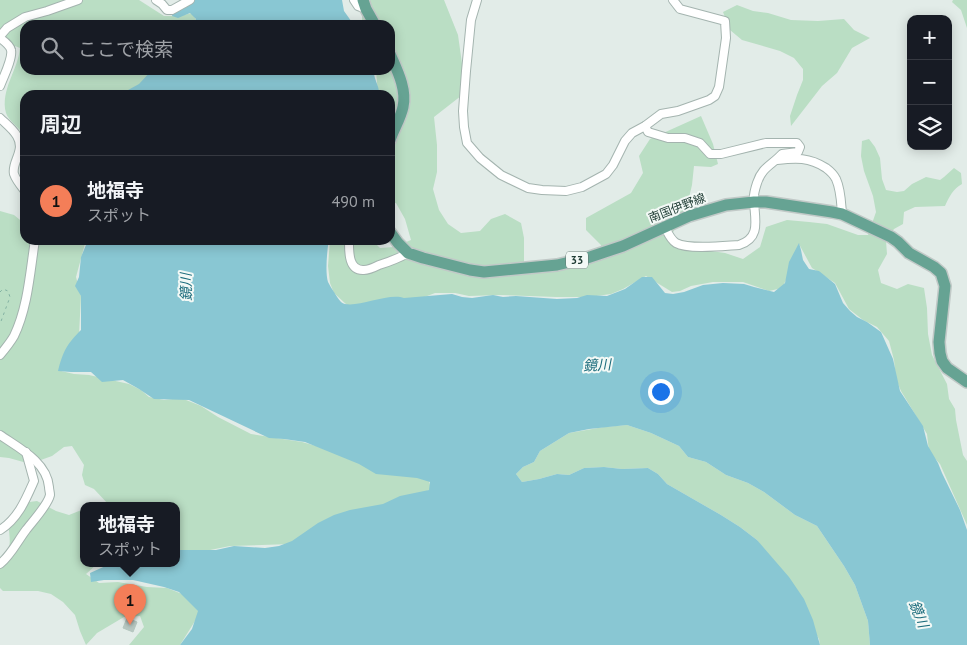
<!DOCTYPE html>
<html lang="ja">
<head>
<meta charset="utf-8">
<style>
  body { margin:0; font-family:"PT Sans","Noto Sans JP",sans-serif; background:#242831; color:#f1f3f6 }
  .controls { position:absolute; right:15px; top:15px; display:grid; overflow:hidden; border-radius:10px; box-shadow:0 2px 12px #0003 }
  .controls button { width:45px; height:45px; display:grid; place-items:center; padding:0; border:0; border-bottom:1px solid #363941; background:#171b24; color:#f1f3f6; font:25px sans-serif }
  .you { position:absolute; left:660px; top:391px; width:18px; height:18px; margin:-12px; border:4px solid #fff; border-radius:50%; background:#1a73e8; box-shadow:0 0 0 8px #1a73e833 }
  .badge { display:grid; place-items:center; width:32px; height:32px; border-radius:50%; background:#f47e58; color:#111; font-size:16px; font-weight:700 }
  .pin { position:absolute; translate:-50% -41px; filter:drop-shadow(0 1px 2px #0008) }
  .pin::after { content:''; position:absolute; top:26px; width:18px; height:15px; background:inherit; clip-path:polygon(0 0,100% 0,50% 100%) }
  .popup { position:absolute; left:80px; top:502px; width:100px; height:65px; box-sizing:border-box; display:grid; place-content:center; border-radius:10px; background:#171b24; filter:drop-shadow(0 1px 4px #0005); font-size:16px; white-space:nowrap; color:#9ea1a6 }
  .popup b { font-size:19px; color:#f1f3f6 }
  .popup::after { content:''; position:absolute; left:50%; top:100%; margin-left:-10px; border:10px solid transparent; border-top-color:#171b24 }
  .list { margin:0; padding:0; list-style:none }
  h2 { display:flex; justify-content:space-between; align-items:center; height:65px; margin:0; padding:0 20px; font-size:21px }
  h2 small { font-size:16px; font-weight:400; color:#9ea1a6 }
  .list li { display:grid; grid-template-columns:32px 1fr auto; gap:15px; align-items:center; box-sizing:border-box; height:90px; padding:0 20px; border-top:1px solid #363941 }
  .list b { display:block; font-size:19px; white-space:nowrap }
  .list p { margin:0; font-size:16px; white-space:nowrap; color:#9ea1a6 }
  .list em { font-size:16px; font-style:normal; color:#9ea1a6 }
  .icon { flex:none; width:28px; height:28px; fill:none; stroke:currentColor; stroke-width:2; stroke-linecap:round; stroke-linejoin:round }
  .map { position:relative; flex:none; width:967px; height:645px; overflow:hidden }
  .search { position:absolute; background:#171b24; box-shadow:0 2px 12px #0003; left:20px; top:20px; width:375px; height:55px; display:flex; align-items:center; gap:12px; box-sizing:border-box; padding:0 18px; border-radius:15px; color:#9ea1a6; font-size:19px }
  .panel { position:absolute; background:#171b24; box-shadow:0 2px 12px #0003; left:20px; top:90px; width:375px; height:155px; border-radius:15px }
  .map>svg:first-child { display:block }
</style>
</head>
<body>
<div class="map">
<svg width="967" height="645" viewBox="0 0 967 645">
  <rect width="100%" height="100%" fill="#e2ece8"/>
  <g fill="#badec4">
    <path d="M0,0H139L164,16H179L192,13L198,23L197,25H25V70H154C147,79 138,89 127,94C119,98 100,94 92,92L89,95H25V143C24,140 24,137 23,135C20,127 9,122 6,113C0,90 18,70 20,48L0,40Z"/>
    <path d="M362,0H444L458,35L466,92L434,117L437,145V172L433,189L439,210L448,224L461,233L480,231L491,219L505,214L521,223L524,238V262L534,270L556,266H579L599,260L601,245L586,230V218L631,193L643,173L639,156L650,139L701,116L713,144L718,164L711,167L694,166L692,185L687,206L670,238L697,249L725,253L743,259L760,247L766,227L787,220L809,222L827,224L858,235H868L876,212L873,196L864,171L861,156L862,141L869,139L875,147L880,158L882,179L886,190L897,192L904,191L912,184L926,177L940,180L944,177L954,168L961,173L962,184C953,189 949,197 945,206L915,207L904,212L903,224L894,229L886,241L887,254L878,270L881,283L897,289L908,284L924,288L927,308L928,334L932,355L947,384L949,399L955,409L956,420L963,455L967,461V525L940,464L929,452L927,434L901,391L896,379L894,360L889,341L877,327L863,320L849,309L835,283L812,268L799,244L789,274L782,288L769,291L743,282H713L691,286L680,291L672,292L646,276L623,289L611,294L589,297H556L500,295L469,296L455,293H435L422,298L374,301L362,306L347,305L334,293L330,283L328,266L330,240H372L380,248L394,247L411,240L405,219L396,203L390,204V95H378L376,70H390V25H362Z"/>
    <path d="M953,0H967V28L961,10L952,2Z"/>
    <path d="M737,5L753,11L768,13L791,20L818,21L844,19L854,30L870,38L852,48L837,73L822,86L791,126L790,116L797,95L803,80V69L794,58L780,51L742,40L730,30L723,12Z"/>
    <path d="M0,211L14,215L25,224V240H86L76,277L81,296L79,335L61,371L74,374L89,375L129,384L141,390L149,397L164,400L181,398L201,406L218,417L251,434L302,442L428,477L431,489L415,497L292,544L230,546L205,551L176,552V506H101L109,505L94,489L85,485L82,475L84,465L72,446L64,447L52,456L38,461L27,463L9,458L0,457Z"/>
    <path d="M627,425L651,433L679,446L688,457L706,462L726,475L748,483L764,492L795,515L817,526L844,566L855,585L868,621L870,645H820L819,639L757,540L740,527L721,515L667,484L658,474L648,468L622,469L604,467L584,468L569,475L557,474L539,479L522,482L516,474L523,467L534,462L540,451L569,433L604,427Z"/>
    <path d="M37,501L56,511L69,515L84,509V564H97L86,574L99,583L118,582L147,587L167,588L187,596L200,613L180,645H129L144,627L140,616L124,617L97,633L86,645L80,631L75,615L63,602L51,594L38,591H3L0,588V557C15,549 8,537 9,524C10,517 18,509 22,503Z"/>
  </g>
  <g fill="#89c7d3">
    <path d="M195,0H342L344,11L354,25H195L196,19L190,13L178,18L172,16L173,12Z"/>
    <path d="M152,70H374C373,79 380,86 379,95H119L139,84Z"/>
    <path d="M88,240H329C327,250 325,273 328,282C330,286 332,289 334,292C336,295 338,299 341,302C352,311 387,292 404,298L452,294L462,297L472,298L493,295L503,297L516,296L557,299L577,298L587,295L607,296L625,289L642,277H652L665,293L673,294L684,292L703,285L723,283L744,284L754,287L774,292L785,283L789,262L799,243L801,250L803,260L809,269L819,271L835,284L843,303L850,311L857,317L867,322L881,332L893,359L900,391L923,426L928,446L938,463L942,473L960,510L967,530V645H870L868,621L855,585L844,566L817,526L795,515L764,492L748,483L726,475L706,462L688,457L679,446L651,433L627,425L589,429L569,433L540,451L534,462L523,467L516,474L522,482L539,479L557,474L569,475L584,468L604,467L622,469L648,468L658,474L667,484L721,515L740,527L757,540L789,577L804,599L813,620L820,645H180L192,629L198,611L179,592L164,587L133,580H104L91,582L90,573L110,564H176V550H216L234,546L265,548L279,546L292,541L318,523L334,515L350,510L383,504L400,496L429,490L430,482L417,478L376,474L359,464L305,442L284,439L269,438L189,400L154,399L139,389L123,380L102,382L91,372H71L58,371C63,351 67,344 81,330V296L75,286L79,277L81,257Z"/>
  </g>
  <path fill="#b7c7c1" stroke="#b4c6bf" d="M127,618L137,622L133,632L123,628Z"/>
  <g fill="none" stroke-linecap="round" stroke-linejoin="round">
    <g stroke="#a4b4af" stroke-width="10">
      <g id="street">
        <path d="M156,0L162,4L167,10H172L190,0"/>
        <path d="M354,0L358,6L366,9"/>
        <path d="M477,0L471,20L466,71L463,111L464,127L467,143L480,158L501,175L528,188L542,190L566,191L582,187L606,174L613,165L625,141L632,133L645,126L661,114L678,111L709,100L715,96L719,87L726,38L725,21L680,9L673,0"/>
        <path d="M0,36L7,28L25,17L47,11L78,0"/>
        <path d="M0,38C4,41 10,45 11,50C13,58 3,78 0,86"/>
        <path d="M0,118C5,123 13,129 17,136C26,151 11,162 14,174C16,180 21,186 25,191"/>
        <path d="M645,126L648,132L668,138H685L700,143L710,154H721L766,143H797L800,147L798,152L782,154C772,165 762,167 757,183C755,189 753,196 754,202C755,220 761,238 739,245C723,246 689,250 676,243C670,239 668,233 665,227"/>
        <path d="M777,160C796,158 809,157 826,168C830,171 834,175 836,179C841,190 841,202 842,214"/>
        <path d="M349,240C349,251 348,271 364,270C369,270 375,267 379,265C389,262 399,258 408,253"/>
        <path d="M0,355C5,349 10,343 14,336C28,307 30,272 35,240"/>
        <path d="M0,435C19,448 47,462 49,487C49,490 50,492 50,495C48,505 32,522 26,530C17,542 11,555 0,564"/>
        <path d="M0,530C18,519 26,499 34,481L26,452"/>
      </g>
    </g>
    <g stroke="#c1c9c7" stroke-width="14">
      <g id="primary">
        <path d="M363,0L366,9L375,25"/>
        <path d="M390,54C397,70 407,89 403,107C401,117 394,129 390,140"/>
        <path d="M390,232L398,243L408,253L423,258L470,270L484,272L557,265L587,258L623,246L689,216L726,205L754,202H766L832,212L842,214L891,237L898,242L909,253L934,267L941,273L945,286L939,342L940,353L942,361L947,368L967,382"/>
      </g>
    </g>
    <path stroke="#82b1a2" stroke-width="1" stroke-dasharray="2.5 4" stroke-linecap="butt" d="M0,292L3,289L8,291L10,297L0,324"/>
    <use href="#street" stroke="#fff" stroke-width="8"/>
    <use href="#primary" stroke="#66a393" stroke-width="11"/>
  </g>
  <g text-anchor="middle" stroke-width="4" stroke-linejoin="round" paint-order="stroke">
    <rect fill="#f3f9f6" stroke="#607670" stroke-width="1" x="566" y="251.5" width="22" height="17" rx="4"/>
    <g font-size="11" font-weight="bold" fill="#213e36">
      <text x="577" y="264">33</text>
    </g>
    <g font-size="12" fill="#213e36" stroke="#f3f9f6">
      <text transform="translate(677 208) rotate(-21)" y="4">南国伊野線</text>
    </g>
    <g font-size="14" font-style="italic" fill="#1a6b7b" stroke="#f3f9f6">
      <text transform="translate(186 287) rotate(-91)" y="5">鏡川</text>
      <text transform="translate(597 365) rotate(-3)" y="5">鏡川</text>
      <text transform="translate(919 614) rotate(68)" y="5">鏡川</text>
    </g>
  </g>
</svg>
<div class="controls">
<button>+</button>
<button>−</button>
<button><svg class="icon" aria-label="layers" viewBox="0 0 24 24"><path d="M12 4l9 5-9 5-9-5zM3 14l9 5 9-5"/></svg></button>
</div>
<div class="you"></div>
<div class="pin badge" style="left:130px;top:625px">1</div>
<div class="popup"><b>地福寺</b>スポット</div>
<div class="search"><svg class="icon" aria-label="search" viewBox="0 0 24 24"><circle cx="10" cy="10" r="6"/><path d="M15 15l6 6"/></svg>ここで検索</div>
<section class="panel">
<h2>周辺<small></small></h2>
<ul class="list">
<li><span class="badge">1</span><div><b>地福寺</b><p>スポット</p></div><em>490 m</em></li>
</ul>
</section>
</div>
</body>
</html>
